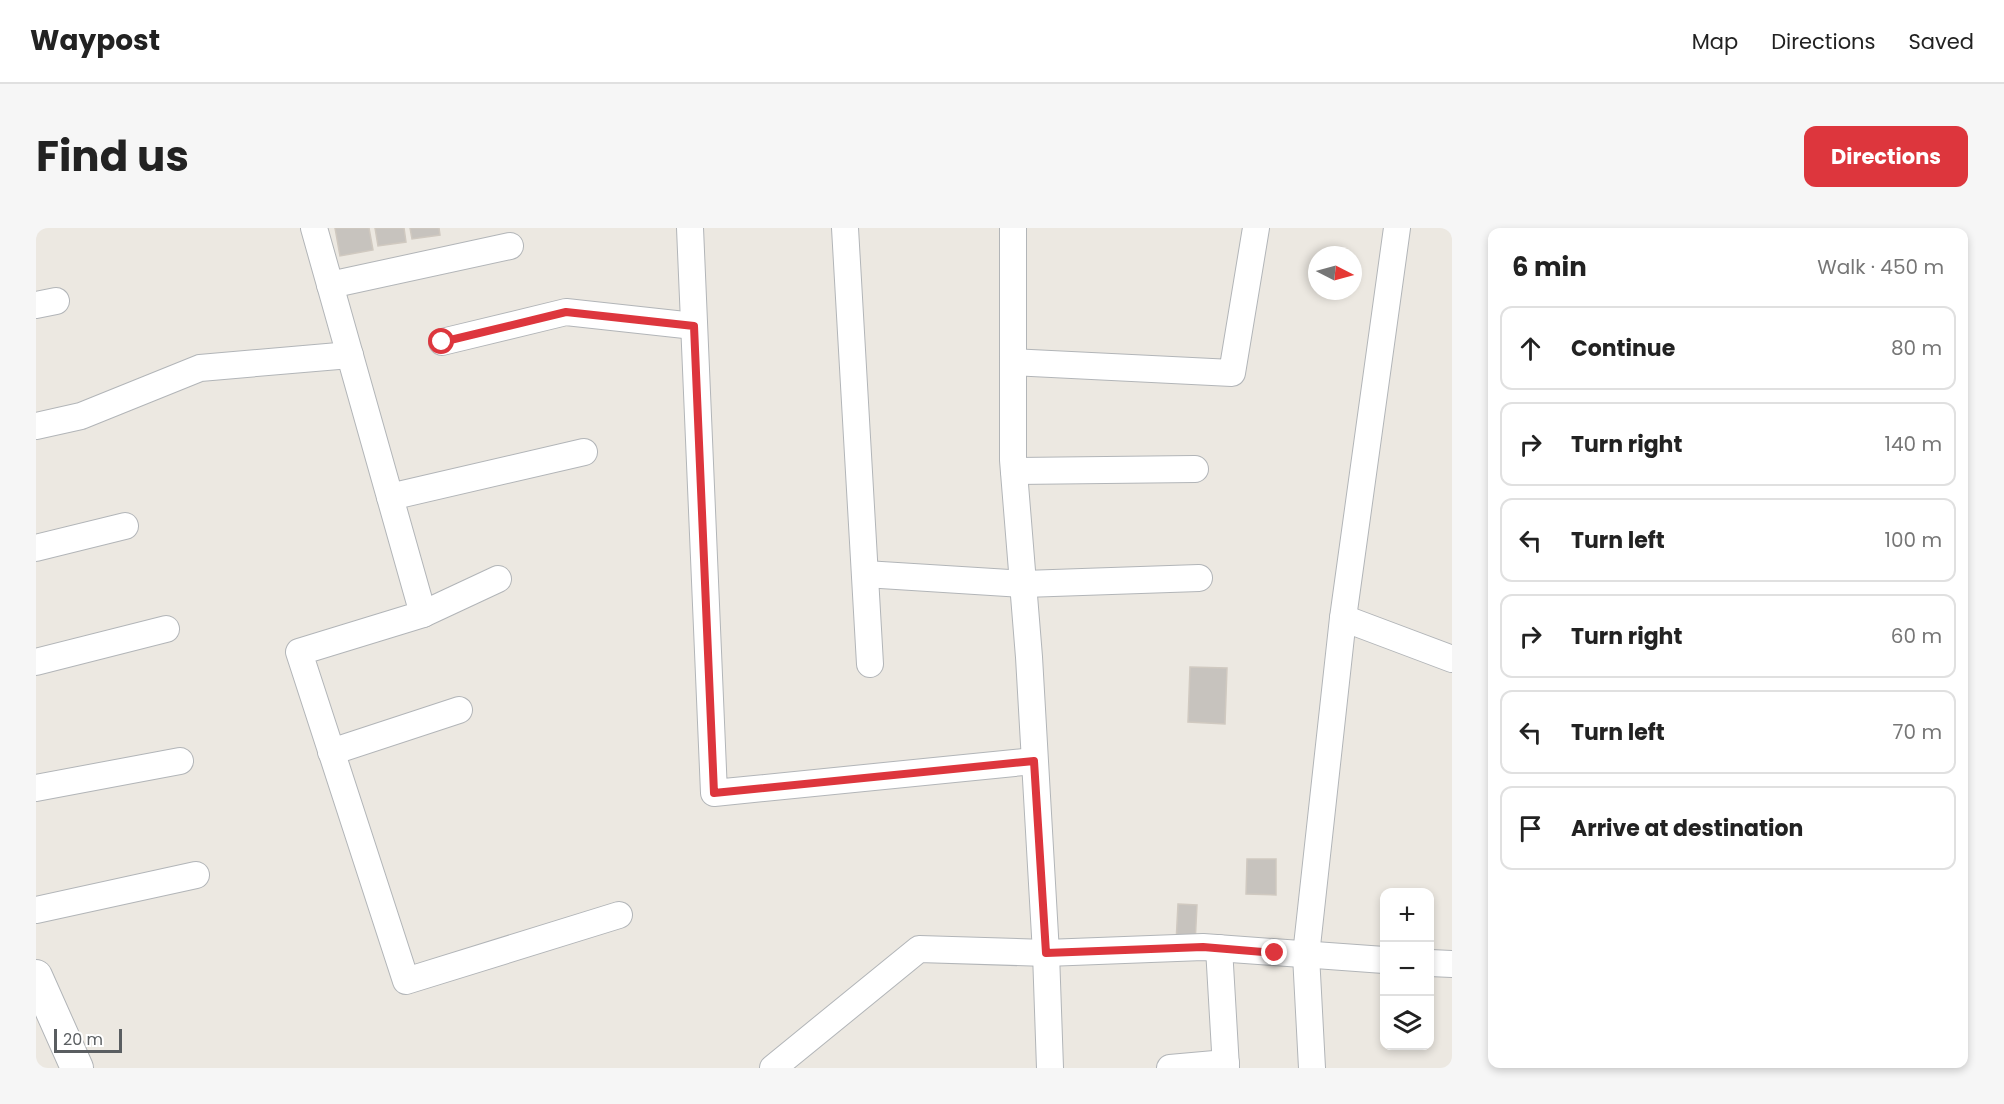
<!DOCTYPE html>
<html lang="en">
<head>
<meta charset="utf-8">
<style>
  body { margin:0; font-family:Poppins,sans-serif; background:#f6f6f6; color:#222 }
  .controls { position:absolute; right:18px; bottom:18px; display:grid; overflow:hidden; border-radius:12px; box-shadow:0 3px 9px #0003 }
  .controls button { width:54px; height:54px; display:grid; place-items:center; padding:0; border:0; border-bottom:2px solid #e0e0e0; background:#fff; color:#222; font:30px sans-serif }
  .compass { position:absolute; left:1272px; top:18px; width:54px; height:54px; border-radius:50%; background:#fff; box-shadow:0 3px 9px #0003; rotate:96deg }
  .scale { position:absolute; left:18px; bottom:15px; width:68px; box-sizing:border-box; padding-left:6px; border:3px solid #5a5e61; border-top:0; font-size:16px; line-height:21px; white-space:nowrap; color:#5a5e61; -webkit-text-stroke:4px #fff; paint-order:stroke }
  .stop { position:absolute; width:18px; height:18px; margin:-14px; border:4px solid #dd363d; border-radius:50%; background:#fff }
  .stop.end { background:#dd363d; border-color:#fff; box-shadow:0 2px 6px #0008 }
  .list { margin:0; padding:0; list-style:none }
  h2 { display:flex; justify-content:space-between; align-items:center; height:78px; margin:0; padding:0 24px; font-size:26px }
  h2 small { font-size:20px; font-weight:400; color:#767676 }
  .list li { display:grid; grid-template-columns:39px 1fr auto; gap:18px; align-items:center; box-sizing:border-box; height:84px; margin:0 12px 12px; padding:0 12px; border:2px solid #e0e0e0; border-radius:12px }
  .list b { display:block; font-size:22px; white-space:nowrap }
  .list em { font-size:20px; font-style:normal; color:#767676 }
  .icon { flex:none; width:33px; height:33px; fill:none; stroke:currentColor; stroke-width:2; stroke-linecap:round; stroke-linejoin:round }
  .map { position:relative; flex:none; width:1416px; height:840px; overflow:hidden; border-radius:12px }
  header { display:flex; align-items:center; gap:36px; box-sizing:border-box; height:84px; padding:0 30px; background:#fff; border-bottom:2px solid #e0e0e0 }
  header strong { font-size:28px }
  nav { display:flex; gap:33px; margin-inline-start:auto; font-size:21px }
  .intro { display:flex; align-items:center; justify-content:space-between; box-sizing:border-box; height:144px; padding:0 36px }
  h1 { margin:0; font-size:42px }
  .button { padding:15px 27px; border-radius:12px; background:#dd363d; color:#fff; font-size:21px; font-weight:700 }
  main { display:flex; gap:36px; padding:0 36px }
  aside { flex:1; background:#fff; border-radius:12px; box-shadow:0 3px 9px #0003 }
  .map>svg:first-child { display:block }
</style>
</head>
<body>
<header>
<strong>Waypost</strong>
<nav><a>Map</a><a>Directions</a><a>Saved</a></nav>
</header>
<div class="intro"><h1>Find us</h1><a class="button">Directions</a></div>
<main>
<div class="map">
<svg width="1416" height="840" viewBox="0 0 1416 840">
  <rect width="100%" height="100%" fill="#ece8e1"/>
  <g fill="#c7c3be" stroke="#d0c9c0" stroke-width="1.5">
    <path d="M299,0H333L337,22L304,28Z"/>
    <path d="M339,0H368L370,14L342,18Z"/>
    <path d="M374,0H403L404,7L376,11Z"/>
    <path d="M1154,439L1191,440L1189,496L1152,494Z"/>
    <path d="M1211,631H1240V667L1210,666Z"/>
    <path d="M1142,676L1161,677L1159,716L1140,715Z"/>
  </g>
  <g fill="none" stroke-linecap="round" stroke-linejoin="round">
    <g stroke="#b2b5b8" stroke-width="28">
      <g id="minor">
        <path d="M278,0L387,386L263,424L370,753L583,687"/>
        <path d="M654,0L678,565L998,533"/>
        <path d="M809,0L834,436"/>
        <path d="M977,0V232L993,429L1010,725L1014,840"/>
        <path d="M294,57L474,18"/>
        <path d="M0,77L20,73"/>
        <path d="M406,114L530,84L658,98"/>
        <path d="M977,134L1196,145L1220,0"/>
        <path d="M0,198L45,188L164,140L314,127"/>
        <path d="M978,243L1159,241"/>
        <path d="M354,269L548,224"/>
        <path d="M0,320L89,298"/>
        <path d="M829,346L988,356L1163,350"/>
        <path d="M387,386L462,351"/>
        <path d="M1307,390L1416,431"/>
        <path d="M0,434L130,401"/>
        <path d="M295,524L423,482"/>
        <path d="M0,560L144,533"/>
        <path d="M0,682L160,647"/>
        <path d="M1183,720L1190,840"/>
        <path d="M1394,735L1416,736"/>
        <path d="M737,840L883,721L1010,725L1167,719L1348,732"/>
        <path d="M1134,840L1190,835"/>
        <path d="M1276,840L1270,727L1307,390L1361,0"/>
      </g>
    </g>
    <g stroke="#b2b5b8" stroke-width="34">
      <path id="tertiary" d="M0,748L41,840"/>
    </g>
    <use href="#minor" stroke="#fff" stroke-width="26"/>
    <use href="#tertiary" stroke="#fff" stroke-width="32"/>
  </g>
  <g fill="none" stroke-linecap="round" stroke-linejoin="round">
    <path stroke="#dd363d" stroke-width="8" d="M406,114L530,84L658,98L678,565L998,533L1010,725L1167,719L1239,725"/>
  </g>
</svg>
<div class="controls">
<button>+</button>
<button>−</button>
<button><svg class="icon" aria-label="layers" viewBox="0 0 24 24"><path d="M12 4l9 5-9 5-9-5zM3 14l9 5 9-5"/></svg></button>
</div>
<svg class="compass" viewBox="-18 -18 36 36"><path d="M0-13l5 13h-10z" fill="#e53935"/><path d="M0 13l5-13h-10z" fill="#767676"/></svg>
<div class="scale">20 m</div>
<div class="stop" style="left:406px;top:114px"></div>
<div class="stop end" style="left:1239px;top:725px"></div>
</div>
<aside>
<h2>6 min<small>Walk · 450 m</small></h2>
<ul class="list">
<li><svg class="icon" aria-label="ahead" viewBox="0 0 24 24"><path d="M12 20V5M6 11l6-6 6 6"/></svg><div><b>Continue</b></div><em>80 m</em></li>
<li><svg class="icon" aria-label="right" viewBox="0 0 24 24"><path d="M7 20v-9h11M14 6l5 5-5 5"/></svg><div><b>Turn right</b></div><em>140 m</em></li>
<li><svg class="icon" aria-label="left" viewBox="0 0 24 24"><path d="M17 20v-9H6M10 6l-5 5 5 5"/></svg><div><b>Turn left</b></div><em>100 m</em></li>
<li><svg class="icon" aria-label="right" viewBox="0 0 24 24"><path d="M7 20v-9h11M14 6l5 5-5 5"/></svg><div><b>Turn right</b></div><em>60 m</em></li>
<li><svg class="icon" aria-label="left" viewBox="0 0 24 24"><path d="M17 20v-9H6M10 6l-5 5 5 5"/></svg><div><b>Turn left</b></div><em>70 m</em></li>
<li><svg class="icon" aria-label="arrive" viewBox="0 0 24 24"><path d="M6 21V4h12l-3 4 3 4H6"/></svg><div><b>Arrive at destination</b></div></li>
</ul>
</aside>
</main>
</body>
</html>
